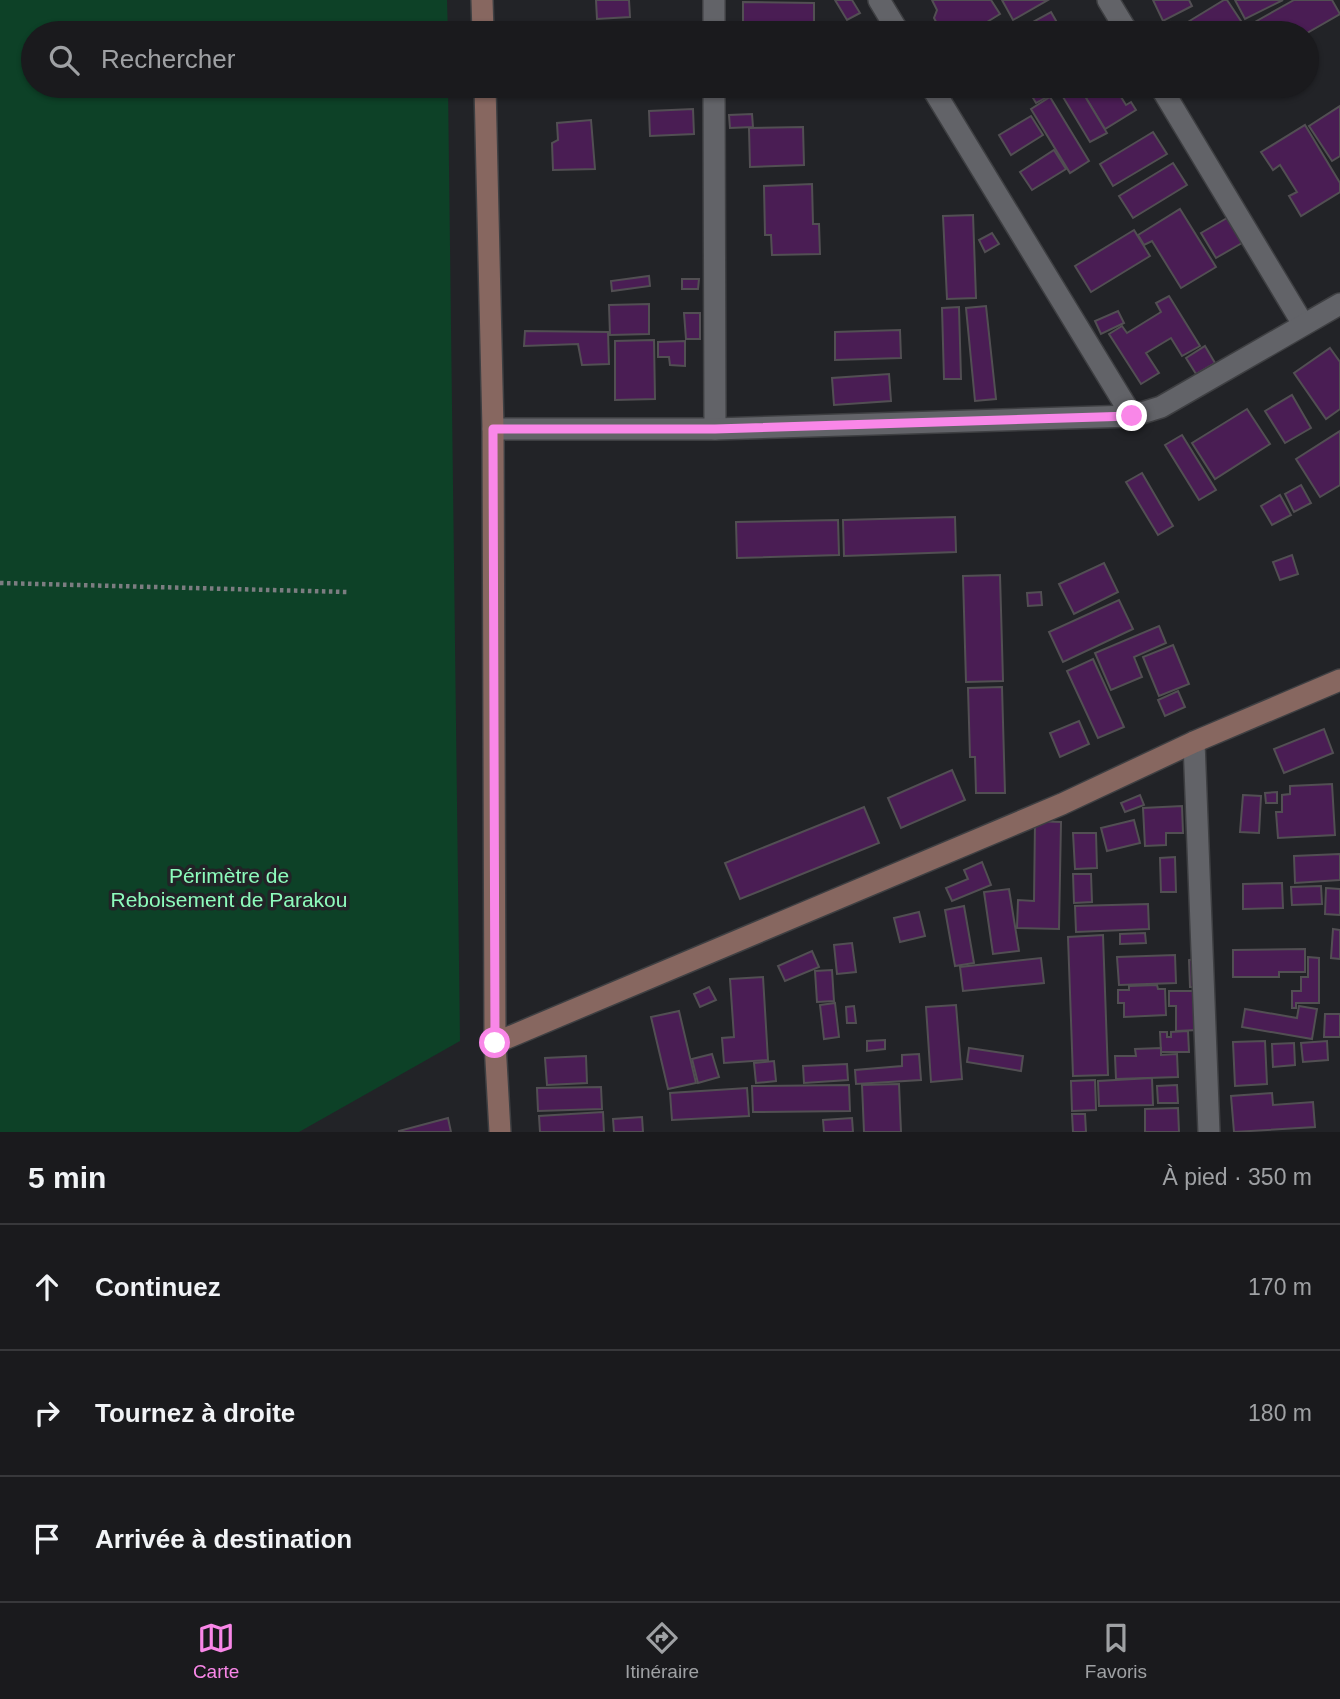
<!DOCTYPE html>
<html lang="fr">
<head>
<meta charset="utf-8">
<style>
  body { margin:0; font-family:Helvetica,sans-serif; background:#27272a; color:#f1f3f6 }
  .stop { position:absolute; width:21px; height:21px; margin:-16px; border:5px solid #f987e8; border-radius:50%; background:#fff }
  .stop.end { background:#f987e8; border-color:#fff; box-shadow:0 2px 7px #0008 }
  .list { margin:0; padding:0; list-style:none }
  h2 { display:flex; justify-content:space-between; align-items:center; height:91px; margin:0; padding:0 28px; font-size:30px }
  h2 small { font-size:23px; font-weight:400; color:#9fa1a4 }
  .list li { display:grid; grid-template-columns:46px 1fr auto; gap:21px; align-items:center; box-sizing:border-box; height:126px; padding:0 28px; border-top:2px solid #38383b }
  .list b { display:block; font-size:26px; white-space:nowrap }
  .list em { font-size:23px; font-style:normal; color:#9fa1a4 }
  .icon { flex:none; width:38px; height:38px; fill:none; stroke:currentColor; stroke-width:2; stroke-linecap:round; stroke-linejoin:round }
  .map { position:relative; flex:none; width:1340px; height:1132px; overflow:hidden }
  .search { position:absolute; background:#1a1a1d; box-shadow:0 2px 5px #0004; left:21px; right:21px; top:21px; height:77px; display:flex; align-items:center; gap:18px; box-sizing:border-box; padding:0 24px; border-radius:38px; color:#9fa1a4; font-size:26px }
  .sheet { height:469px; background:#1a1a1d }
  nav { display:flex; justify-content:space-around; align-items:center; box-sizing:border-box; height:98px; border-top:2px solid #38383b; background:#1a1a1d; font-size:19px; color:#9fa1a4 }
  nav a { display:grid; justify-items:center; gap:4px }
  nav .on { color:#f987e8 }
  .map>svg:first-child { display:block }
</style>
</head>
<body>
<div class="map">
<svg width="1340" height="1132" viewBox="0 0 1340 1132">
  <rect width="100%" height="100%" fill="#222327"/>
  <path fill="#0d4127" d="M0,0H447L448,33H33V86H448L460,1041L299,1132H0Z"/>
  <g fill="#4a1d54" stroke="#524f53" stroke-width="2">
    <path d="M596,0H629L630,17L597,19Z"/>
    <path d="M835,0H852L860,13L847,20Z"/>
    <path d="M932,0H991L1000,14L969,33L964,29L954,33H942L934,18L937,10Z"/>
    <path d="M1002,0H1048L1013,20Z"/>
    <path d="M1153,0H1189L1192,6L1163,21Z"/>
    <path d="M1224,0H1227L1249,33H1181L1178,28Z"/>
    <path d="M1235,0H1283L1245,19Z"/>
    <path d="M1294,0H1332L1340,14L1307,33H1259L1253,23Z"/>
    <path d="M743,2L814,3V33H743Z"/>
    <path d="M1051,12L1063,33H1023L1020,29Z"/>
    <path d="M1170,22L1177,33H1160L1157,29Z"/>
    <path d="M558,86H592V88L558,87Z"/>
    <path d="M1026,86H1049L1054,93L1036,103Z"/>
    <path d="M1082,86H1121L1116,89L1126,105L1131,102L1136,110L1105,129L1080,88Z"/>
    <path d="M1080,88L1107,133L1090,142L1063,97Z"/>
    <path d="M1050,97L1089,161L1070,173L1031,109Z"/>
    <path d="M1340,106V156L1332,161L1309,126Z"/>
    <path d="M693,109L694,134L650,136L649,111Z"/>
    <path d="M752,114L753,127L730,128L729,115Z"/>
    <path d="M1031,116L1043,135L1011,155L999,135Z"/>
    <path d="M591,120L595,169L553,170L552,143L558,140L557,123Z"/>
    <path d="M1305,125L1340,183V192L1301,216L1289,196L1297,192L1280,165L1273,170L1261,152Z"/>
    <path d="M803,127L804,165L750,167L749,128Z"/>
    <path d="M1153,132L1167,154L1113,186L1100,164Z"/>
    <path d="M1054,150L1066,169L1032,190L1020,172Z"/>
    <path d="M1173,163L1187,185L1133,218L1119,196Z"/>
    <path d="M812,184L813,224H819L820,254L772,255L771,235H765L764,186Z"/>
    <path d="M1180,209L1216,267L1181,288L1152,241L1144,245L1138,235Z"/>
    <path d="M973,215L976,298L947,299L943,216Z"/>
    <path d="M1227,218L1242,243L1216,258L1201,233Z"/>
    <path d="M1134,230L1150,256L1091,292L1075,266Z"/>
    <path d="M992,233L999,244L985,252L979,240Z"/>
    <path d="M649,276L650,286L612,291L611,281Z"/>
    <path d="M682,279H699L698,289H682Z"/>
    <path d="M1169,296L1200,346L1182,356L1171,338L1146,353L1159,373L1141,384L1109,334L1122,326L1127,333L1161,312L1156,303Z"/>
    <path d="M649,304V334L610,335L609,305Z"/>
    <path d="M986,306L996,399L975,401L966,308Z"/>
    <path d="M959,307L961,379H944L942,308Z"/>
    <path d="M1118,311L1124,323L1101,334L1095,321Z"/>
    <path d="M684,313H700V339H686Z"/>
    <path d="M900,330L901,358L835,360V332Z"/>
    <path d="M525,331L608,332L609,364L582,365L578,344L524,346Z"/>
    <path d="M654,340L655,399L615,400V341Z"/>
    <path d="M685,341V366L670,365L669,357H658V342Z"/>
    <path d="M1205,346L1215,363L1196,374L1186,358Z"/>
    <path d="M1330,348L1340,362V409L1326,419L1294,373Z"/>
    <path d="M889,374L891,401L834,405L832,378Z"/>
    <path d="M1292,395L1311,428L1285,443L1265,411Z"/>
    <path d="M1247,409L1270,444L1215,479L1192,443Z"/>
    <path d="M1340,431V485L1320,497L1296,459Z"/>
    <path d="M1182,435L1216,490L1199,500L1165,445Z"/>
    <path d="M1142,473L1173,526L1158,535L1126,482Z"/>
    <path d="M1301,485L1311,503L1294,512L1285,494Z"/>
    <path d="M1280,495L1291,515L1272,525L1261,506Z"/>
    <path d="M955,517L956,552L844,556L843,520Z"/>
    <path d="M838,520L839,555L737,558L736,522Z"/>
    <path d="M1292,555L1298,574L1280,580L1273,562Z"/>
    <path d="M1104,563L1118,592L1074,614L1059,584Z"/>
    <path d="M1000,575L1003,681L966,682L963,576Z"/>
    <path d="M1041,592L1042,605L1028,606L1027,593Z"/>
    <path d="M1119,600L1133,629L1063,662L1049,632Z"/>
    <path d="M1159,626L1166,643L1134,657L1142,677L1111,690L1095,653Z"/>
    <path d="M1173,645L1189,684L1159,696L1143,657Z"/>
    <path d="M1093,659L1124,727L1098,738L1067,671Z"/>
    <path d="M1002,687L1005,793H976L975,757H970L968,688Z"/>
    <path d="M1178,691L1185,707L1165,716L1158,700Z"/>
    <path d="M1079,721L1089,744L1060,757L1050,733Z"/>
    <path d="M1324,729L1333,753L1284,773L1274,749Z"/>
    <path d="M952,770L965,800L901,828L888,798Z"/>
    <path d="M1332,784L1335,835L1278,838L1276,812H1282V795L1290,794V786Z"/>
    <path d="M1277,792V803H1266L1265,793Z"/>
    <path d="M1140,795L1144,805L1125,812L1121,803Z"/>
    <path d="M1243,795L1261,796L1259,833L1240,832Z"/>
    <path d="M1182,806L1183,833H1166V845L1145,846L1143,808Z"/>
    <path d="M864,807L879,843L740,899L725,863Z"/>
    <path d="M1134,820L1140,843L1107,851L1101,828Z"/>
    <path d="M1035,821L1061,822L1059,929L1017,928L1018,900L1034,901Z"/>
    <path d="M1073,833H1096L1097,868L1075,869Z"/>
    <path d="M1340,854V880L1295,883L1294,856Z"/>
    <path d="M1175,857L1176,892H1161L1160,858Z"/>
    <path d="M982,862L991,885L952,901L946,888L968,879L964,870Z"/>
    <path d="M1073,874H1091L1092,902L1074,903Z"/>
    <path d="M1282,883L1283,908L1243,909V884Z"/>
    <path d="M1321,886L1322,904L1292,905L1291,887Z"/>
    <path d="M1326,888L1340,889V915L1325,914Z"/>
    <path d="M1009,889L1019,951L993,954L984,892Z"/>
    <path d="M1148,904L1149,929L1076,932L1075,906Z"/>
    <path d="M964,906L974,963L955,966L945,910Z"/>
    <path d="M919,912L925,936L900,942L894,918Z"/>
    <path d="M1333,929L1340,930V959L1331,958Z"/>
    <path d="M1145,933L1146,943L1120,944V934Z"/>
    <path d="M1103,935L1108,1075L1073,1076L1068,937Z"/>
    <path d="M852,943L856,972L837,974L834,945Z"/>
    <path d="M1305,949V972H1279V977H1233V950Z"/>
    <path d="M812,951L819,967L785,981L778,966Z"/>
    <path d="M1175,955L1176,983L1119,985L1117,957Z"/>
    <path d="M1308,957L1319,958V1003H1296V1008H1292V991H1301V977H1308Z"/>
    <path d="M1041,958L1044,983L963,991L960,967Z"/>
    <path d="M1196,959L1197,987H1190L1189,960Z"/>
    <path d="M832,970L834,1001L817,1002L815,971Z"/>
    <path d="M763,977L768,1060L724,1063L722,1038L734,1037L730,979Z"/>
    <path d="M1157,985L1158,989H1165L1166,1015L1124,1017V1003H1118V990H1129V986Z"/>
    <path d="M709,987L716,1000L700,1007L694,994Z"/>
    <path d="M1169,991H1197L1198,1030L1176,1031V1006H1169Z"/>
    <path d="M835,1003L839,1037L824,1039L820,1005Z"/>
    <path d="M956,1005L962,1079L931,1082L926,1007Z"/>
    <path d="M854,1006L856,1023H847L846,1007Z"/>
    <path d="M1299,1006L1317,1009L1312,1039L1242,1027L1245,1009L1297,1018Z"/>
    <path d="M679,1011L696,1083L668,1089L651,1017Z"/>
    <path d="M1325,1014H1340V1037H1324Z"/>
    <path d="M1188,1031L1189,1052H1161L1160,1032H1167V1037H1171V1032Z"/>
    <path d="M885,1040V1049L867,1051V1041Z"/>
    <path d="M1265,1041L1267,1084L1235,1086L1233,1042Z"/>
    <path d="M1327,1041L1328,1060L1303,1062L1301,1043Z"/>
    <path d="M1294,1043L1295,1065L1273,1067L1272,1044Z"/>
    <path d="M969,1048L1023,1056L1021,1071L967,1062Z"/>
    <path d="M1161,1048V1055L1177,1054L1178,1077L1116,1079L1115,1056H1136L1135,1049Z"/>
    <path d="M712,1054L719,1077L698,1083L692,1059Z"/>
    <path d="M919,1054L921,1080L856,1084L855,1070L902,1066V1055Z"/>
    <path d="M586,1056L587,1083L547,1085L545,1058Z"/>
    <path d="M774,1061L776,1081L756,1083L754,1063Z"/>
    <path d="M847,1064L848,1080L804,1083L803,1066Z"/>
    <path d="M1152,1078L1153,1105L1099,1106L1098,1081Z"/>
    <path d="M1095,1080L1096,1110L1072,1111L1071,1081Z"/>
    <path d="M899,1084L901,1132H864L862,1085Z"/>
    <path d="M849,1085L850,1111L753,1112L752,1086Z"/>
    <path d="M1177,1085L1178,1103H1158L1157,1086Z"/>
    <path d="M601,1087L602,1109L538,1111L537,1088Z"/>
    <path d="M747,1088L749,1116L672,1120L670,1093Z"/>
    <path d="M1272,1093L1273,1105L1313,1102L1315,1127L1234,1132L1231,1096Z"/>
    <path d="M1178,1108L1179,1132H1145V1109Z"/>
    <path d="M603,1112L604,1132H540L539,1116Z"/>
    <path d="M1072,1114H1085L1086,1132H1073Z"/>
    <path d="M642,1117L643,1132H614L613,1119Z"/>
    <path d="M448,1118L451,1132H399V1131Z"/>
    <path d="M852,1118L853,1132H824L823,1120Z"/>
  </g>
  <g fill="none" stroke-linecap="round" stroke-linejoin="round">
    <g stroke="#3e3f42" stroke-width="24">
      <g id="street">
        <path d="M714,0V33"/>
        <path d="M879,0L899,33"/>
        <path d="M1108,0L1128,33"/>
        <path d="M714,86L715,429"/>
        <path d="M931,86L1132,416"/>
        <path d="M1160,86L1303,324"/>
        <path d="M493,429H715L1132,416L1161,407L1340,304"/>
        <path d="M1194,742L1209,1132"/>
      </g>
    </g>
    <g stroke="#3e3f42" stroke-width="24">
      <g id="secondary">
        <path d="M482,0L483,33"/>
        <path d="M485,86L493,429L495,1043L500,1132"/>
        <path d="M495,1043L1062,804L1194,742L1340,680"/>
      </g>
    </g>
    <path stroke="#7c7d81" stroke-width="4.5" stroke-dasharray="3.5 3.5" stroke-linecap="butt" d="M0,583L347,592"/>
    <use href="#street" stroke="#626368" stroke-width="21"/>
    <use href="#secondary" stroke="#876760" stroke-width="21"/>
  </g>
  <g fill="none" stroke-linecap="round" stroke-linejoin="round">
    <path stroke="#f987e8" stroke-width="9" d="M495,1043L493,429H715L1132,416"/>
  </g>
  <g text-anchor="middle" stroke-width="7" stroke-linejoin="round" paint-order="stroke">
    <g font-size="21" fill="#8dfbbc" stroke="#222327">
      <text x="229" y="883">Périmètre de<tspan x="229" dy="24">Reboisement de Parakou</tspan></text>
    </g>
  </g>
</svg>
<div class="stop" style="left:495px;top:1043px"></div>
<div class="stop end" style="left:1132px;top:416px"></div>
<div class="search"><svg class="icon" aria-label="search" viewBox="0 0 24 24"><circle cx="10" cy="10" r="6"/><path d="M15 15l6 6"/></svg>Rechercher</div>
</div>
<section class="sheet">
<h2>5 min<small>À pied · 350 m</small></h2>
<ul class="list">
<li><svg class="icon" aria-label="ahead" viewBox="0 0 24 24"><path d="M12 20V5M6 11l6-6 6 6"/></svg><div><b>Continuez</b></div><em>170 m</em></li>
<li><svg class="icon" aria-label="right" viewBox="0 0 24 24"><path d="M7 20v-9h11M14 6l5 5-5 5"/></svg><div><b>Tournez à droite</b></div><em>180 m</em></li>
<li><svg class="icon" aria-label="arrive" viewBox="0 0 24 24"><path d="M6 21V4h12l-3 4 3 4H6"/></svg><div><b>Arrivée à destination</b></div></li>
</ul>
</section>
<nav>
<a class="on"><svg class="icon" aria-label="map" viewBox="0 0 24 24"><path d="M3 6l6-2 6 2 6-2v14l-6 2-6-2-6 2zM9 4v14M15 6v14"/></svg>Carte</a>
<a><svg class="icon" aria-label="directions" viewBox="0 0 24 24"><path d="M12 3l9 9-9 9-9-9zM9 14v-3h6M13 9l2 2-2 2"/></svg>Itinéraire</a>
<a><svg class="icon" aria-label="saved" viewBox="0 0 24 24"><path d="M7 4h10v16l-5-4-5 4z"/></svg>Favoris</a>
</nav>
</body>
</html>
